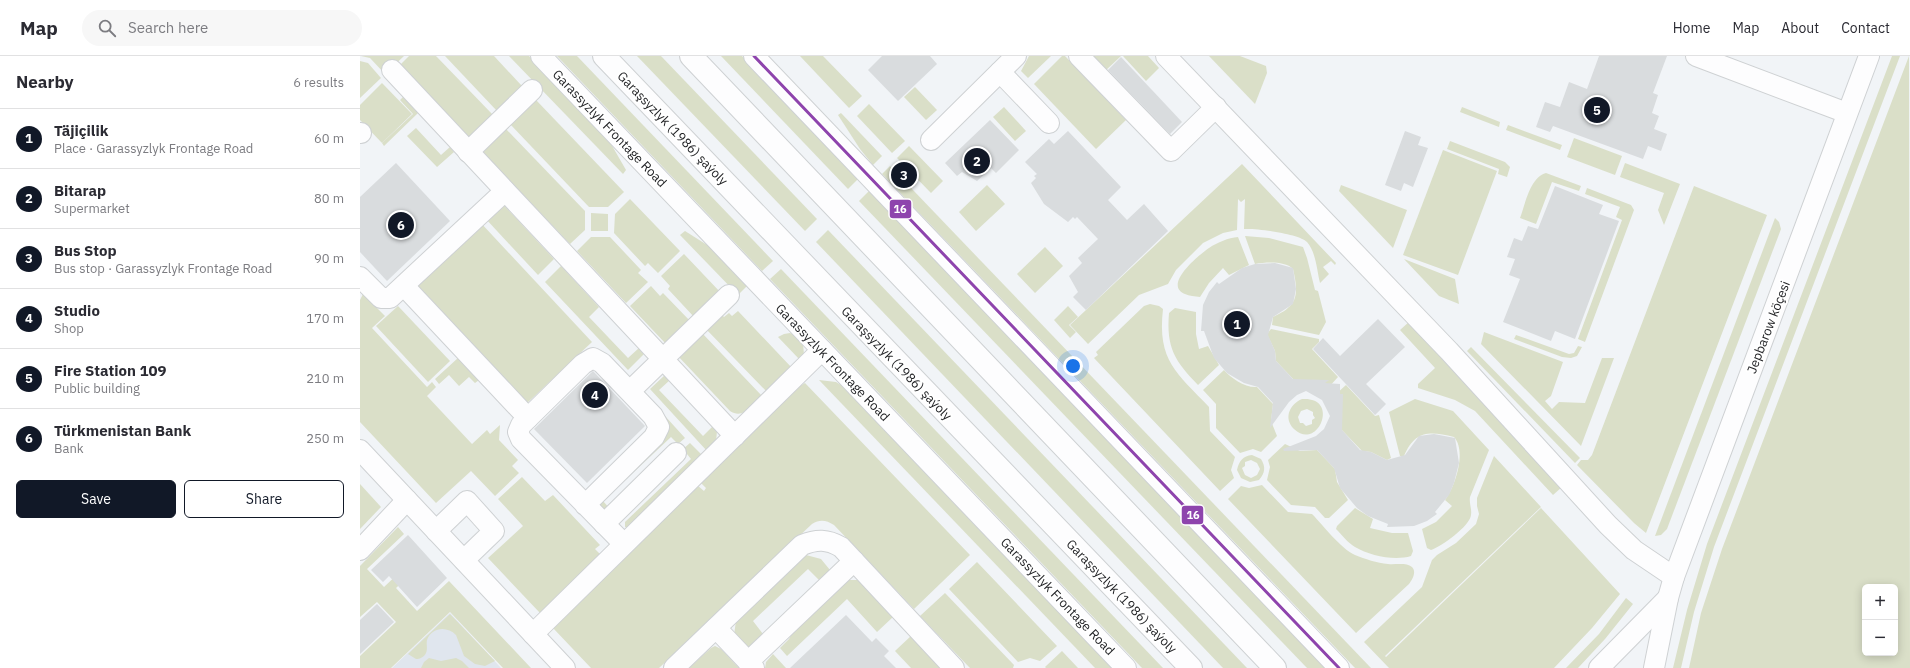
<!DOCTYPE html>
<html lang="en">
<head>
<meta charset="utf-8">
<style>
  body { margin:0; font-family:"IBM Plex Sans",sans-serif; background:#f7f7f7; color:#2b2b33 }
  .controls { position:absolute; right:12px; bottom:12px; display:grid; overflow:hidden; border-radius:6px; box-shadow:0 2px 10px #0003 }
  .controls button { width:36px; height:36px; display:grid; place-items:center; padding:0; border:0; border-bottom:1px solid #e1e1e2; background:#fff; color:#2b2b33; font:20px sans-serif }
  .you { position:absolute; left:713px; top:310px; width:14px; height:14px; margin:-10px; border:3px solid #fff; border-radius:50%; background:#1a73e8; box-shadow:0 0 0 6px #1a73e833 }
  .badge { display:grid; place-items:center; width:26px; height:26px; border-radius:50%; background:#111827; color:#fff; font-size:13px; font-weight:700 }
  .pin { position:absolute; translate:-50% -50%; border:2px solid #fff; box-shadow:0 1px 4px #0006 }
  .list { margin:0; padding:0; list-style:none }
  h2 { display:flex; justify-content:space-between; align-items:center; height:52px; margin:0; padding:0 16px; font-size:17px }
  h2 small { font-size:13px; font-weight:400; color:#7c7c81 }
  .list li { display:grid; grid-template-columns:26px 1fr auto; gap:12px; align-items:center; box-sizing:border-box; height:60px; padding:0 16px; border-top:1px solid #e1e1e2 }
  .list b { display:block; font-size:15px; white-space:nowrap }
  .list p { margin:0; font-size:13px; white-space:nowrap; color:#7c7c81 }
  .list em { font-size:13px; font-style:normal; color:#7c7c81 }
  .actions { display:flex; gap:8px; padding:12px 16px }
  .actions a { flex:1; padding:9px 0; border:1px solid #111827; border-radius:6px; text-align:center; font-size:14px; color:#111827 }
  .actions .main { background:#111827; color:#fff }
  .icon { flex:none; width:22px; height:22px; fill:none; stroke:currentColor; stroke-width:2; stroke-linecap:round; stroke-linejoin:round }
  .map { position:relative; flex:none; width:1550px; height:612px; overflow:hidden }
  header { display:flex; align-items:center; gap:24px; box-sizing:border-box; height:56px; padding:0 20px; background:#fff; border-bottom:1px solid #e1e1e2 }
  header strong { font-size:19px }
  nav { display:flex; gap:22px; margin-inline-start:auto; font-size:14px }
  .search { width:280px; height:36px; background:#f7f7f7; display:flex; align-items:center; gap:10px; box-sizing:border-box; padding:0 14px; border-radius:22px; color:#7c7c81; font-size:15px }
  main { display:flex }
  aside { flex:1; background:#fff }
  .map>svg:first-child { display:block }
</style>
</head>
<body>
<header>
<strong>Map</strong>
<div class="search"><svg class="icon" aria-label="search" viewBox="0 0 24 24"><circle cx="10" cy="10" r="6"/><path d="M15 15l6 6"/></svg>Search here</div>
<nav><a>Home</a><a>Map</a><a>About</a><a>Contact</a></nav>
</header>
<main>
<aside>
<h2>Nearby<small>6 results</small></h2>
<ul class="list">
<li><span class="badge">1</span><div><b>Täjiçilik</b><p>Place · Garassyzlyk Frontage Road</p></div><em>60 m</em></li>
<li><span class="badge">2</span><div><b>Bitarap</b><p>Supermarket</p></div><em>80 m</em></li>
<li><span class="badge">3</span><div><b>Bus Stop</b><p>Bus stop · Garassyzlyk Frontage Road</p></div><em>90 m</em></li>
<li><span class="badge">4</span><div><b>Studio</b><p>Shop</p></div><em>170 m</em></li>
<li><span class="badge">5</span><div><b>Fire Station 109</b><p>Public building</p></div><em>210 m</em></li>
<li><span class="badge">6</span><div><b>Türkmenistan Bank</b><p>Bank</p></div><em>250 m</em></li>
</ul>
<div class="actions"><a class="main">Save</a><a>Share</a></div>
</aside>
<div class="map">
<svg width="1550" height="612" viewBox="0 0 1550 612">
  <rect width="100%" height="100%" fill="#f1f4f7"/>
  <path fill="#e0e6ee" d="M90,557L141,612H32Z"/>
  <g fill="#dadfc8" fill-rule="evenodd">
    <path d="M1,0H44L25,18L10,2Z"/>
    <path d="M49,0H76L133,59L109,82L39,10Z"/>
    <path d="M85,0H134L162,30L137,55Z"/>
    <path d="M149,0H169L247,81L266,114L263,118Z"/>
    <path d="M197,0H217L413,205L402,215Z"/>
    <path d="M277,0H301L457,163L445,175Z"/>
    <path d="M361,0H382L499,122L488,133Z"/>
    <path d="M440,0H463L502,40L489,52Z"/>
    <path d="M669,0H691L668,22L661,15Z"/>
    <path d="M702,0H705L766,64L736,93L674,28Z"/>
    <path d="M728,0H761L744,16Z"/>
    <path d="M763,0H788L799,12L786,25Z"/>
    <path d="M849,0H880L906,10L907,17L895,48Z"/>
    <path d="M1532,0H1540L1354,491L1334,556L1321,612H1313L1327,554L1347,488Z"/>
    <path d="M1549,0L1550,612H1329L1341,557L1362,493ZM1505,531H1535V597H1505Z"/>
    <path d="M0,5L8,7L21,22L0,42Z"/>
    <path d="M22,27L52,58L22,87L0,64V49Z"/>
    <path d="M555,31L577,54L566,64L544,41Z"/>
    <path d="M43,41L58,57L24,90L22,87L53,58L40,44Z"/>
    <path d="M176,44L264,136L248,151H229L150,68Z"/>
    <path d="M509,48L545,85L532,97L497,60Z"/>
    <path d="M644,51L666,75L655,85L633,61Z"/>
    <path d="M1102,51L1140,66L1139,71L1100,56Z"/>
    <path d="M481,57L522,100L513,109L500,93L478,59Z"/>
    <path d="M1148,69L1202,89L1200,94L1146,74Z"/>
    <path d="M56,72L81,99L90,91L94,96L77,111L47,80Z"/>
    <path d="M146,73L225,155V174L210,188L122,96Z"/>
    <path d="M1214,82L1262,100L1255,119L1207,101Z"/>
    <path d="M1090,85L1145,106L1150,111L1147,121L1138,118L1139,113L1087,93Z"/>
    <path d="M549,90L583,125L571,137L537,102Z"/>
    <path d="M1083,94L1137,115L1098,219L1043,199Z"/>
    <path d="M1265,107L1320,128L1304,169L1298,154L1304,137L1260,121Z"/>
    <path d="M882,108L976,207L975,209L971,205L963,211L969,218L960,227C957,215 956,196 947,186C940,178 896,172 884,173L885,143L881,146L878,143L877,174L863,177L843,187L816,214L808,228L779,239L728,288L710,269Z"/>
    <path d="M530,110L1011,612H995L522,118Z"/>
    <path d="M1186,117L1221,130L1219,135L1192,126L1176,168L1160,162C1165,149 1170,121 1186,117Z"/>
    <path d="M627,129L645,148L616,175L599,156Z"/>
    <path d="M981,129L1047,154L1033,192L979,135Z"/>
    <path d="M1334,130L1407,159L1286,477L1274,467L1217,409L1221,404H1228L1232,399Z"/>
    <path d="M1227,132L1271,149L1274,154L1225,286L1218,283L1262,164L1256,161L1260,151L1225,138Z"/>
    <path d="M510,134L968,612H947L499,145Z"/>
    <path d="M270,143L320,195L298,217L288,207L285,210L254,177L255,158Z"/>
    <path d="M141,146L194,203L178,219L125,162Z"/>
    <path d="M231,157L248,158V175H231Z"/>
    <path d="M1415,162L1419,166L1421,173L1307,473L1301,479L1295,480Z"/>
    <path d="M120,166L232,286L165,349L53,230Z"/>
    <path d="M468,174L887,612H863L456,186Z"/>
    <path d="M325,175L355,194L388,229L378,239L320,179Z"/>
    <path d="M885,180L909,182L943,191L947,202L955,234L958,235L966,266L959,279L912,269L913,261C938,250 939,239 933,213C925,205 907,206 895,208Z"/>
    <path d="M231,181H250L281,214L278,217L288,226L266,247L217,195Z"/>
    <path d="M878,181L889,209L869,219L863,212L849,227L840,241C835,240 829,240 825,238C802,229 840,198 849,192C858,186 868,182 878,181Z"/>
    <path d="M685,191L703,210L675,237L657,218Z"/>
    <path d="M324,198L361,237L335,262L308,233L310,230L301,220Z"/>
    <path d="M1044,203L1095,223L1099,248L1079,240Z"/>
    <path d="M201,210L239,251L229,261L268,302L279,292L284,298L268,314L185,226Z"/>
    <path d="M421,213L803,612H782L410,223Z"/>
    <path d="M291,230L300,240L303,237L331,266L307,289L270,250Z"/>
    <path d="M3,238L25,260L12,272L67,331L72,326L76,331L67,340L112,388L127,374L130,378L140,369L139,384L158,404L152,410L159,417L135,440L111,415L76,447L0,366V244Z"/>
    <path d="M790,248L799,250L803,253C797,305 817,317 849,351L850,375L875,401L871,414L874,422L860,435L734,302L738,299L736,296L784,250Z"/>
    <path d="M38,250L90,305L68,326L16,270Z"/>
    <path d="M708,250L718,261L709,269L716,276L710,282L694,264Z"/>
    <path d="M815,252L836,256V278L839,293L848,290L859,309L838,329C815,305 806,292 809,257Z"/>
    <path d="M378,255L432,312L407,336L345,272L360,257L364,261L369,257L372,260Z"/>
    <path d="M1050,265L1202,431L1193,439L1115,355L1095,344L1058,332V328L1075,312L1040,274Z"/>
    <path d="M911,273L959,283V286L952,293L978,321L968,332L936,326L916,305L915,295L907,278Z"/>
    <path d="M341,276L402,340C393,349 383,364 370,355L317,299Z"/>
    <path d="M1124,276L1203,306L1191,340L1185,345L1192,353L1199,346L1225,347L1242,302H1254L1221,390L1121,288Z"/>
    <path d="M430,277L435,279L443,287L444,299L440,304L418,281L424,278Z"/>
    <path d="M1156,279L1209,298L1214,297L1218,290L1222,291L1217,300L1211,302L1202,301L1154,283Z"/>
    <path d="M1111,291L1220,402L1215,407L1107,295Z"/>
    <path d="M98,302L119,324L115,327L109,321L99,330L89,319L79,328L75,323Z"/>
    <path d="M864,314C871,322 885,332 897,331L913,348L911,365L917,380L901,396L893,393L880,397L856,372V348L843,334Z"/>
    <path d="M305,319L310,324L299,334L343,380L353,370L357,375L356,386L347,395L290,333Z"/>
    <path d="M459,324L476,326L489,334L755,612H735Z"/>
    <path d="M445,327L610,499L554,553L474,469C466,464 460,463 452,468L299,612H231L193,572L337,429L344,435L346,432L340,426L437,332Z"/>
    <path d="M986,329L1015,360L1019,359L1031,402L1027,404L1011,396L1002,395L979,371L975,339Z"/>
    <path d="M942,343C981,340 958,396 934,373C923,362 930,348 942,343ZM947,353L953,356V359L955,362L952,364V368L946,370L943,367H940L938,361L941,355Z"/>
    <path d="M1055,343L1093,355L1129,394L1110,441C1109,447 1112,453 1111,459C1110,470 1081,491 1071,494L1067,492L1062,473L1076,466L1092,450L1085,444C1095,431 1107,395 1094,381C1070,375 1055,374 1044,400H1040L1029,356Z"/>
    <path d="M305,360L325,382L318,388L311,381L243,445L250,453L245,458L234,446Z"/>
    <path d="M330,387L342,399L268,472L265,471V466L331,403L323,393Z"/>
    <path d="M925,388L940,395L957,394L975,413L977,426L988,444L969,462H965L955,451L931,449L907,424L910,411L908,404Z"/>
    <path d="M892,399L901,403C906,411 905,417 899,424L890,426L881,422L877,414C879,405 883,400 892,399ZM891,404L897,407L900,413L897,419L891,422L885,419L882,412L885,410V406Z"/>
    <path d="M1134,400L1181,451L1025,600L1018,593L1026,601L1181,452L1260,538L1232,572L1194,612H1029L1004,586L1062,531L1072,504L1077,499L1096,487L1116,468L1119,458L1117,450V442Z"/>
    <path d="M162,421L185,445L193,439L240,489L235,493L241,499L180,557L128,502L163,470L138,443Z"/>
    <path d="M0,428L21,451L0,473Z"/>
    <path d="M902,429L928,456L952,458C964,470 980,492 995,499C1005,503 1017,507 1028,508C1035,509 1046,506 1052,511C1057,516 1052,524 1049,528L996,577L868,443L881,430L889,432Z"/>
    <path d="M995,452L1013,463L1010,472L1032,477H1048L1053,495L1051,500C1035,505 1010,500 995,491C988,487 982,479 976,473L977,470Z"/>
    <path d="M38,471L44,478L7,513L24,531L61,496L67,502L36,532L57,555L89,525L171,612H143L90,556L31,612H0V600L36,566L17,546L0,561V510Z"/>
    <path d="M446,499L461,503L470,514L460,525L448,513L393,565L403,578L402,581L388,593L374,579L376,565Z"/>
    <path d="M617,506L697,590L680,605L670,602L658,606L589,533Z"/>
    <path d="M489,524H497L503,526L534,560L517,576L487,543L427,600L420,592L429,583L434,573Z"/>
    <path d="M585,537L654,609L653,612H610L560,560Z"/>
    <path d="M1266,542L1273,548L1245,583L1218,612H1206L1239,578Z"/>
    <path d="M90,558L135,605L125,610L115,608L104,600L96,579C87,570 72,571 67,584C66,588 68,593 66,597C64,601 60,603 56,603L48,598Z"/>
    <path d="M552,579L584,612H551L535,595Z"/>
    <path d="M355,590L361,593L379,612H329L351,592Z"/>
    <path d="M702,595L718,612H686L685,611Z"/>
    <path d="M413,598L426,612H405L406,606Z"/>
    <path d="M69,602L81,605L96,602L102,605L109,612H61L64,606Z"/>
  </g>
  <g fill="#d9dcde">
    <path d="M522,0H570L577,8L538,45L508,14Z"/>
    <path d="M1239,0H1307L1293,37L1298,39L1292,57L1299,60L1294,73L1307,78L1301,95L1288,90L1283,103L1193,70L1190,76L1176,71L1185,46L1200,51L1209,26L1227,33Z"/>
    <path d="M761,1L822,66L810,78L748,14Z"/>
    <path d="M630,64L659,94L636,117L631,112L617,125L602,116L597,120L585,107Z"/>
    <path d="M708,75L761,131L748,144L767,164L784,148L808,175L726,254L713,241L718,236L709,220L722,207L718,202L738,183L717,161L715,163L713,161L708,166L684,148L671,127L676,122L674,120L677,118L665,106L689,83L694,88Z"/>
    <path d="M1045,75L1061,81L1058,89L1068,92L1053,131L1044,127L1041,135L1025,129Z"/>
    <path d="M36,107L90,165L27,225L0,196V141Z"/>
    <path d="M1195,130L1243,149L1239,158L1259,165L1215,283L1195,275L1191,285L1143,266L1160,223L1149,219L1155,203L1147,201L1154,182L1162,185L1168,170L1178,173Z"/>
    <path d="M915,207L933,212L936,233L933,248L913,261L908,279L915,295L916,305L933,323L969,324L965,327L980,328V338H983L982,374L1000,394L1011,396L1027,404L1045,399L1059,380L1074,378L1095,382L1099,407L1094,427L1089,439L1075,456L1077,458L1067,465L1054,470L1027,471L1028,468L1008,460L997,452L980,432L974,412L957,394L924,395L923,393L956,380L964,373L970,360L962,344L946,335L937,339L929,346L910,372L913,347L898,331L884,327L867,317L854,302L844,275H841L843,249L849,236L857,226L859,228L882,212L895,208Z"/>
    <path d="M1018,263L1045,291L1006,328L1026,348L1015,359L953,293L963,282L980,300Z"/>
    <path d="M233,315L285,370L227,427L174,373Z"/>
    <path d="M48,479L87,522L57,551L29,520L23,526L11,514Z"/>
    <path d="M17,548L34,566L0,598V564Z"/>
    <path d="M486,559L512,586L516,582L529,595L524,600L536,612H430Z"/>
  </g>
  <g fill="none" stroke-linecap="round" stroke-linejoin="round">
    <g stroke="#ced1d3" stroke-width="22">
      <g id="minor">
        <path d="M181,0L766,612"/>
        <path d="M394,0L979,612"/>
        <path d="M719,0L811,95L856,51"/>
        <path d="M806,0L1089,295L1248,469L1274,494L1314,521"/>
        <path d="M1336,0L1487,57"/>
        <path d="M32,14L375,380"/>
        <path d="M640,16L689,67"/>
        <path d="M0,77H1"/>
        <path d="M571,84L656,0"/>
        <path d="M108,96L172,34"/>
        <path d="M0,221L21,242H30L145,135"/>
        <path d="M44,230L168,362"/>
        <path d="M270,335L369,239"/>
        <path d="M0,394L205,612"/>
        <path d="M225,449L294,381L299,371L293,360L242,307L233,302L223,308L161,369L158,376L161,383L264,488"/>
        <path d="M244,468L316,397"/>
        <path d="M76,475L107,445L134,475L104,504"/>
        <path d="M0,494L47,444"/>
        <path d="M356,572L394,612"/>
        <path d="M173,578L462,294"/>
        <path d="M388,606L494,505"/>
        <path d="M314,612L442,489C457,483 467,483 481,491L594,612"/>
        <path d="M1239,612L1308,542"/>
        <path d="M1294,612L1308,542L1314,521L1509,0"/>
      </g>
    </g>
    <g stroke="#ced1d3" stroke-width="24">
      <g id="major">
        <path d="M244,0L831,612"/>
        <path d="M331,0L915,612"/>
      </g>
    </g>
    <use href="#minor" stroke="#fdfdfe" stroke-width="20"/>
    <use href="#major" stroke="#fdfdfe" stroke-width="22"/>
    <g stroke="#fff" stroke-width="6">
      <path id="bus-1" d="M394,0L979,612"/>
    </g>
    <use href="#bus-1" stroke="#8e44ad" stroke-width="3"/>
  </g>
  <g text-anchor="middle" stroke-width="4" stroke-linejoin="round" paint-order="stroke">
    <g font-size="13" fill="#1f2023" stroke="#fff">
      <text transform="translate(250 72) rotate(46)" y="5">Garassyzlyk Frontage Road</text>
      <text transform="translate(313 72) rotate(46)" y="5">Garaşsyzlyk (1986) şaýoly</text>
      <text transform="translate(1408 271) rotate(-69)" y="5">Jepbarow köçesi</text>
      <text transform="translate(473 306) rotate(46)" y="5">Garassyzlyk Frontage Road</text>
      <text transform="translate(537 307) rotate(46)" y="5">Garaşsyzlyk (1986) şaýoly</text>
      <text transform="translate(698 540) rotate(46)" y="5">Garassyzlyk Frontage Road</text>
      <text transform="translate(762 540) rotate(46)" y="5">Garaşsyzlyk (1986) şaýoly</text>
    </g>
  </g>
  <g stroke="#fff" stroke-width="1.5">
    <rect x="529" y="143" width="23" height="20" rx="4" fill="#8e44ad"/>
    <rect x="821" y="449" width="23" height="20" rx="4" fill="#8e44ad"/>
  </g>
  <g font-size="11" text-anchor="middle" font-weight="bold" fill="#fff">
    <text x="540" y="157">16</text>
    <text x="833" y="463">16</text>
  </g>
</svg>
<div class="controls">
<button>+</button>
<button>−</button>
</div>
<div class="you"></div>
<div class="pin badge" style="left:877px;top:268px">1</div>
<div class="pin badge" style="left:617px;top:105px">2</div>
<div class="pin badge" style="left:544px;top:119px">3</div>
<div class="pin badge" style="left:235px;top:339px">4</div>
<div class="pin badge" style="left:1237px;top:54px">5</div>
<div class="pin badge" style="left:41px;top:169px">6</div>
</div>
</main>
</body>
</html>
